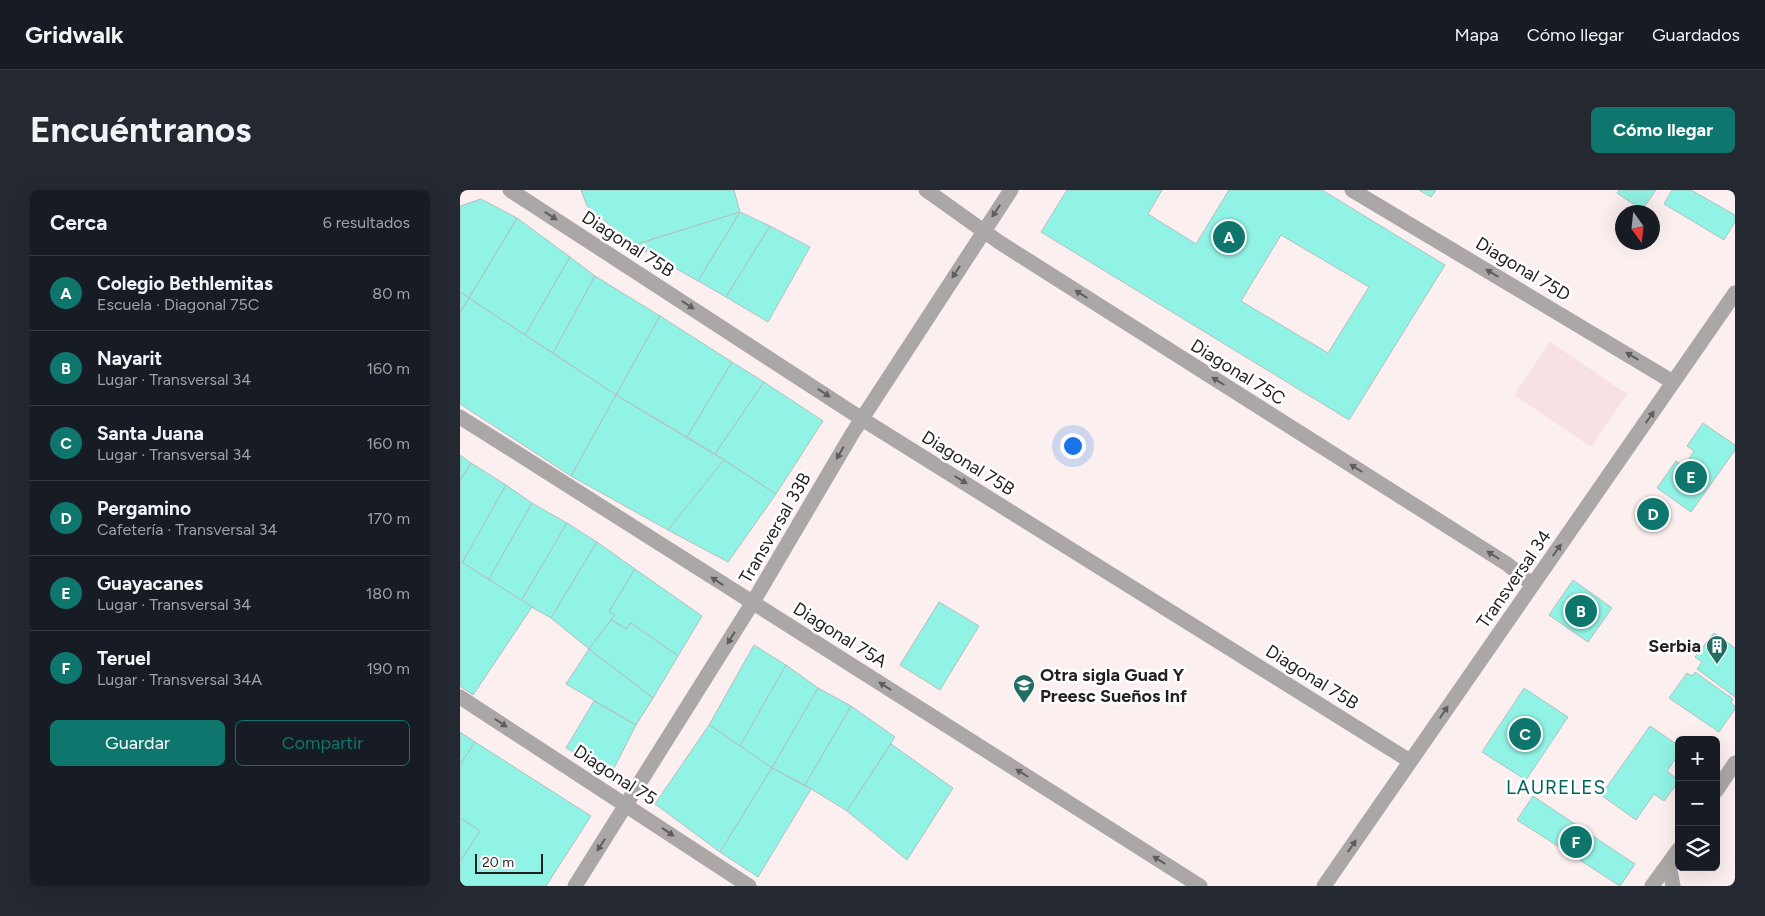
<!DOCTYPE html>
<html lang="es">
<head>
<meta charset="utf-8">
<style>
  body { margin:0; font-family:Figtree,sans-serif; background:#242831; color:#f1f3f6 }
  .controls { position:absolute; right:15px; bottom:15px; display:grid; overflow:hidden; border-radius:8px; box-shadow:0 5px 20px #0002 }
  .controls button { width:45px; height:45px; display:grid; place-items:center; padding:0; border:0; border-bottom:1px solid #363941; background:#171b24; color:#f1f3f6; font:25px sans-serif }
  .compass { position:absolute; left:1155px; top:15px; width:45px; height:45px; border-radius:50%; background:#171b24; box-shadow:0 5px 20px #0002; rotate:165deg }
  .scale { position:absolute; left:15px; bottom:12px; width:68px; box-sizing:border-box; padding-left:5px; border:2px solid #231f1f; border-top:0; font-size:14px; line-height:18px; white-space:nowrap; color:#231f1f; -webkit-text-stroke:4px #fff; paint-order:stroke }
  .you { position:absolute; left:612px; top:255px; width:18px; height:18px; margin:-12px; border:4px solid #fff; border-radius:50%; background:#1a73e8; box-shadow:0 0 0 8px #1a73e833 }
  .badge { display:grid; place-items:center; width:32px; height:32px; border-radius:50%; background:#0f766e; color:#fff; font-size:16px; font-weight:700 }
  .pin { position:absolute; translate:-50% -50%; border:2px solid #fff; box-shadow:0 1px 5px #0006 }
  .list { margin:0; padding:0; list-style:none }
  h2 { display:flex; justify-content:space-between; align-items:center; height:65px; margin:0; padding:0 20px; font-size:21px }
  h2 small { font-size:16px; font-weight:400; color:#9ea1a6 }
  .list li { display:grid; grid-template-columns:32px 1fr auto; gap:15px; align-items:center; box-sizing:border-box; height:75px; padding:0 20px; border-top:1px solid #363941 }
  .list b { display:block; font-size:19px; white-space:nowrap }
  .list p { margin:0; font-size:16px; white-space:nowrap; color:#9ea1a6 }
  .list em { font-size:16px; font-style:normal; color:#9ea1a6 }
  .actions { display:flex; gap:10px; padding:15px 20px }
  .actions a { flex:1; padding:11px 0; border:1px solid #0f766e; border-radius:8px; text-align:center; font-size:18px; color:#0f766e }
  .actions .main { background:#0f766e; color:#fff }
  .icon { flex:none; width:28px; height:28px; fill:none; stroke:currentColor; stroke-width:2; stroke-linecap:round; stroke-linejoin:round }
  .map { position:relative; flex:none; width:1275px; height:696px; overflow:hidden; border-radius:8px }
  header { display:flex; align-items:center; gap:30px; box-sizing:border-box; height:70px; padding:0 25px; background:#171b24; border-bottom:1px solid #363941 }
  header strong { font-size:24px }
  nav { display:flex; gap:28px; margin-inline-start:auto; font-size:18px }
  .intro { display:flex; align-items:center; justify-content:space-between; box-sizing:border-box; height:120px; padding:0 30px }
  h1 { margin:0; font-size:35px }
  .button { padding:12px 22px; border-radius:8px; background:#0f766e; color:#fff; font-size:18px; font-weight:700 }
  main { display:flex; gap:30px; padding:0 30px }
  aside { flex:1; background:#171b24; border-radius:8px; box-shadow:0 5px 20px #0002 }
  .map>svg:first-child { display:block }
</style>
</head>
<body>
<header>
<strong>Gridwalk</strong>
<nav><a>Mapa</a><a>Cómo llegar</a><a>Guardados</a></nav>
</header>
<div class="intro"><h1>Encuéntranos</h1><a class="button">Cómo llegar</a></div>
<main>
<aside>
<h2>Cerca<small>6 resultados</small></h2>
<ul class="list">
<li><span class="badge">A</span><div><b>Colegio Bethlemitas</b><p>Escuela · Diagonal 75C</p></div><em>80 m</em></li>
<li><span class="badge">B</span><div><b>Nayarit</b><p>Lugar · Transversal 34</p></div><em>160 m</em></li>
<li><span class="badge">C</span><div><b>Santa Juana</b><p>Lugar · Transversal 34</p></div><em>160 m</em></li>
<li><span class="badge">D</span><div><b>Pergamino</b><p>Cafetería · Transversal 34</p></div><em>170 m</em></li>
<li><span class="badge">E</span><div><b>Guayacanes</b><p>Lugar · Transversal 34</p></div><em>180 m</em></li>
<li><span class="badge">F</span><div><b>Teruel</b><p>Lugar · Transversal 34A</p></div><em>190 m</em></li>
</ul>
<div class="actions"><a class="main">Guardar</a><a>Compartir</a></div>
</aside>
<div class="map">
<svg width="1275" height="696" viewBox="0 0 1275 696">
  <rect width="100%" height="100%" fill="#fceff0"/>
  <path fill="#f7e1e3" d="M1090,152L1167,204L1131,257L1054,205Z"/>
  <g fill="#91f3e5" stroke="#b3bfbd" fill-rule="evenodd">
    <path d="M121,0H274L280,22L174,55L127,16Z"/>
    <path d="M607,0H702L688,24L736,54L769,0H862L985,75L889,230L581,42ZM821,45L909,97L868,163L781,111Z"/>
    <path d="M959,0H976L971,7Z"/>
    <path d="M1159,0H1196L1182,20L1157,3Z"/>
    <path d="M1212,0H1231L1275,25V32L1264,50L1204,14Z"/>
    <path d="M21,9L57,28L9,108L0,102V16Z"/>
    <path d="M280,22L238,91L174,55Z"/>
    <path d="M280,22L310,36L266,107L238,91Z"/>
    <path d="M57,28L110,67L65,145L9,108Z"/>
    <path d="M310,36L350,57L308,132L266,107Z"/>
    <path d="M110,67L135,86L93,163L65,145Z"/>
    <path d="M135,86L200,126L156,205L93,163Z"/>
    <path d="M0,102L9,108L0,123Z"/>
    <path d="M9,108L156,205L111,286L0,214V123Z"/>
    <path d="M200,126L272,172L227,247L156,205Z"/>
    <path d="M272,172L304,192L255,264L227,247Z"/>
    <path d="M304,192L363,231L316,304L255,264Z"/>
    <path d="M156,205L264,270L208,340L111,286Z"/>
    <path d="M1243,233L1275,255V260L1231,322L1197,298L1216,271L1223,276L1229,269L1234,261L1227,256Z"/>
    <path d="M0,265L11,273L0,291Z"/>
    <path d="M264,270L316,304L268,372L208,340Z"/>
    <path d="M11,273L46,295L2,373L0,371V291Z"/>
    <path d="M46,295L72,313L29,389L2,373Z"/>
    <path d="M72,313L107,333L61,411L29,389Z"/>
    <path d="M107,333L137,352L91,428L61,411Z"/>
    <path d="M137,352L175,379L149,422L155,425L129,459L91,428Z"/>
    <path d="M0,371L72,417L13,505L0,496Z"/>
    <path d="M175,379L242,426L218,466L171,433L167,439L151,430L155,425L149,422Z"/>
    <path d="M1113,390L1152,418L1128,452L1089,425Z"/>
    <path d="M479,412L519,436L480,500L440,475Z"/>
    <path d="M151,430L167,439L171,433L218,466L193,508L129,459Z"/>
    <path d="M1254,443L1275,458V507L1237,479L1242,472L1235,467Z"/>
    <path d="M294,455L326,475L280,556L249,535Z"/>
    <path d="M129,459L193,508L176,535L106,494Z"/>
    <path d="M326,475L358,498L312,578L280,556Z"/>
    <path d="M1235,482L1273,509L1271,513L1275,516V519L1259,542L1209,508L1227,483L1232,486Z"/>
    <path d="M358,498L391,516L345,595L312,578Z"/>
    <path d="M1064,498L1108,527L1066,590L1022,562Z"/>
    <path d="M134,511L176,535L152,582L106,558Z"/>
    <path d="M391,516L435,547L387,621L345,595Z"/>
    <path d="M249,535L312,578L260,662L195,614Z"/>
    <path d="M1190,536L1219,556V564L1207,581L1219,591L1204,611L1194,604L1176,630L1141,605Z"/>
    <path d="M0,542L15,552L0,575Z"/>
    <path d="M15,552L131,626L86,696H0V671L20,641L0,628V575Z"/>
    <path d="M431,554L493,598L447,670L387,621Z"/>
    <path d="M312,578L351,599L298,687L260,662Z"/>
    <path d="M1073,606L1175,674L1160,696L1057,630Z"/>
    <path d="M0,628L20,641L0,671Z"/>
  </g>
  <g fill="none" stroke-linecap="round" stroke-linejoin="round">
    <g stroke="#aca7a7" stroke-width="15">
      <path d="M50,0L402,229L950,571"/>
      <path d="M466,0L539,52L1047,374L1072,394"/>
      <path d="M892,0L1213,192"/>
      <path d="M0,227L740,696"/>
      <path d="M0,507L289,696"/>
      <path d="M1256,601L1275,573"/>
      <path d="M1209,675L1213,696"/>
      <path d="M115,696L293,412L392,244L551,0"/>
      <path d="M864,696L1275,103"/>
      <path d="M1192,696L1219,659"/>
    </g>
  </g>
  <defs><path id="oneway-solid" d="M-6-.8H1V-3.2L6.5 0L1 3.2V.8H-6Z" transform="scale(1.25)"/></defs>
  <g fill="#615c5c">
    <use href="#oneway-solid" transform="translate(536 21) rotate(124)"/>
    <use href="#oneway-solid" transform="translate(91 26) rotate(33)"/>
    <use href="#oneway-solid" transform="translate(496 82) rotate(123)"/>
    <use href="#oneway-solid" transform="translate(1032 83) rotate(-149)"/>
    <use href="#oneway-solid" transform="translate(621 104) rotate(-148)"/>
    <use href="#oneway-solid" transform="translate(228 115) rotate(33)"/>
    <use href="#oneway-solid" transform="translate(1172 166) rotate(-149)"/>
    <use href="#oneway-solid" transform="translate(758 191) rotate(-148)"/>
    <use href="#oneway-solid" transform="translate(364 203) rotate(33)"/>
    <use href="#oneway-solid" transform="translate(1190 227) rotate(-55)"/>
    <use href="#oneway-solid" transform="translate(380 263) rotate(120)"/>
    <use href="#oneway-solid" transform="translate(896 278) rotate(-148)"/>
    <use href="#oneway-solid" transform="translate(501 290) rotate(32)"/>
    <use href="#oneway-solid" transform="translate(1097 360) rotate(-55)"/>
    <use href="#oneway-solid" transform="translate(1033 365) rotate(-148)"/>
    <use href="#oneway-solid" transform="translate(257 391) rotate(-147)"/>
    <use href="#oneway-solid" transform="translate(271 448) rotate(122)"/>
    <use href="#oneway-solid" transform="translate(425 496) rotate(-148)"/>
    <use href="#oneway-solid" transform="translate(984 522) rotate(-56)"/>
    <use href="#oneway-solid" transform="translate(41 533) rotate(33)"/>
    <use href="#oneway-solid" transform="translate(562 583) rotate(-148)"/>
    <use href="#oneway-solid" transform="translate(208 642) rotate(34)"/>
    <use href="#oneway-solid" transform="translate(141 655) rotate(123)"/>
    <use href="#oneway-solid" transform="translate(892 656) rotate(-55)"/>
    <use href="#oneway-solid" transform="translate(699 670) rotate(-148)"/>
  </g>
  <defs>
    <g id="building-pin" transform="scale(1.125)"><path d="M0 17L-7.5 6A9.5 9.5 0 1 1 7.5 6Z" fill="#236c63" stroke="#fff"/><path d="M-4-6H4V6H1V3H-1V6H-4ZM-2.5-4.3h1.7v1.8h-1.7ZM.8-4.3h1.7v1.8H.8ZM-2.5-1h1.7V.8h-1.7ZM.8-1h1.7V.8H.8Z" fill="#fff"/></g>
    <g id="school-pin" transform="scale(1.125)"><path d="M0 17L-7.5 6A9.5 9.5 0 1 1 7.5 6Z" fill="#236c63" stroke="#fff"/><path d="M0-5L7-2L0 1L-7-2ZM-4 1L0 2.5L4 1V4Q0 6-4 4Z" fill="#fff"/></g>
  </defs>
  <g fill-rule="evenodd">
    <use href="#building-pin" x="1257" y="456"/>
    <use href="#school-pin" x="564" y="495"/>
  </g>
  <g text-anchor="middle" stroke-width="5" stroke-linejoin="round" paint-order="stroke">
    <g font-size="18" fill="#231f1f" stroke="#fff">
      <text transform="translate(168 54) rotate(33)" y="6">Diagonal 75B</text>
      <text transform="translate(1063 79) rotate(31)" y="6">Diagonal 75D</text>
      <text transform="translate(778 182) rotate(32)" y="6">Diagonal 75C</text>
      <text transform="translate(508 273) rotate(32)" y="6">Diagonal 75B</text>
      <text transform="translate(315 338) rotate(-60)" y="6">Transversal 33B</text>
      <text transform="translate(1054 389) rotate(-55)" y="6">Transversal 34</text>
      <text transform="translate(380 445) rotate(32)" y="6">Diagonal 75A</text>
      <text transform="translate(852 487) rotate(32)" y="6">Diagonal 75B</text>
      <text transform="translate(155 585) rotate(33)" y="6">Diagonal 75</text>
    </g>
    <g font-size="18" font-weight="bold" fill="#231f1f" stroke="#fff" text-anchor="end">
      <text x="1241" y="462">Serbia</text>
      <text x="580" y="491" text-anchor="start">Otra sigla Guad Y<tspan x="580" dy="21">Preesc Sueños Inf</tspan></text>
    </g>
    <g font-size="19" letter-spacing="1" fill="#00635b" stroke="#fff">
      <text x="1096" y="604">LAURELES</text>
    </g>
  </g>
</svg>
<div class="controls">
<button>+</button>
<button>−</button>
<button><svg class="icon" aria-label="layers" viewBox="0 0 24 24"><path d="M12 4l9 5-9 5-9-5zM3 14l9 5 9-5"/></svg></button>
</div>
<svg class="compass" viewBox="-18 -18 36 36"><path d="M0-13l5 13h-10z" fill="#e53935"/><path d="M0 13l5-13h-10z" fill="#9ea1a6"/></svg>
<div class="scale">20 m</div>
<div class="you"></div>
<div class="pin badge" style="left:769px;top:47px">A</div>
<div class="pin badge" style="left:1121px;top:421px">B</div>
<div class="pin badge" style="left:1065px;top:544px">C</div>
<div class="pin badge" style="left:1193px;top:324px">D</div>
<div class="pin badge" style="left:1231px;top:287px">E</div>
<div class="pin badge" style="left:1116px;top:652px">F</div>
</div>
</main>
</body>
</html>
